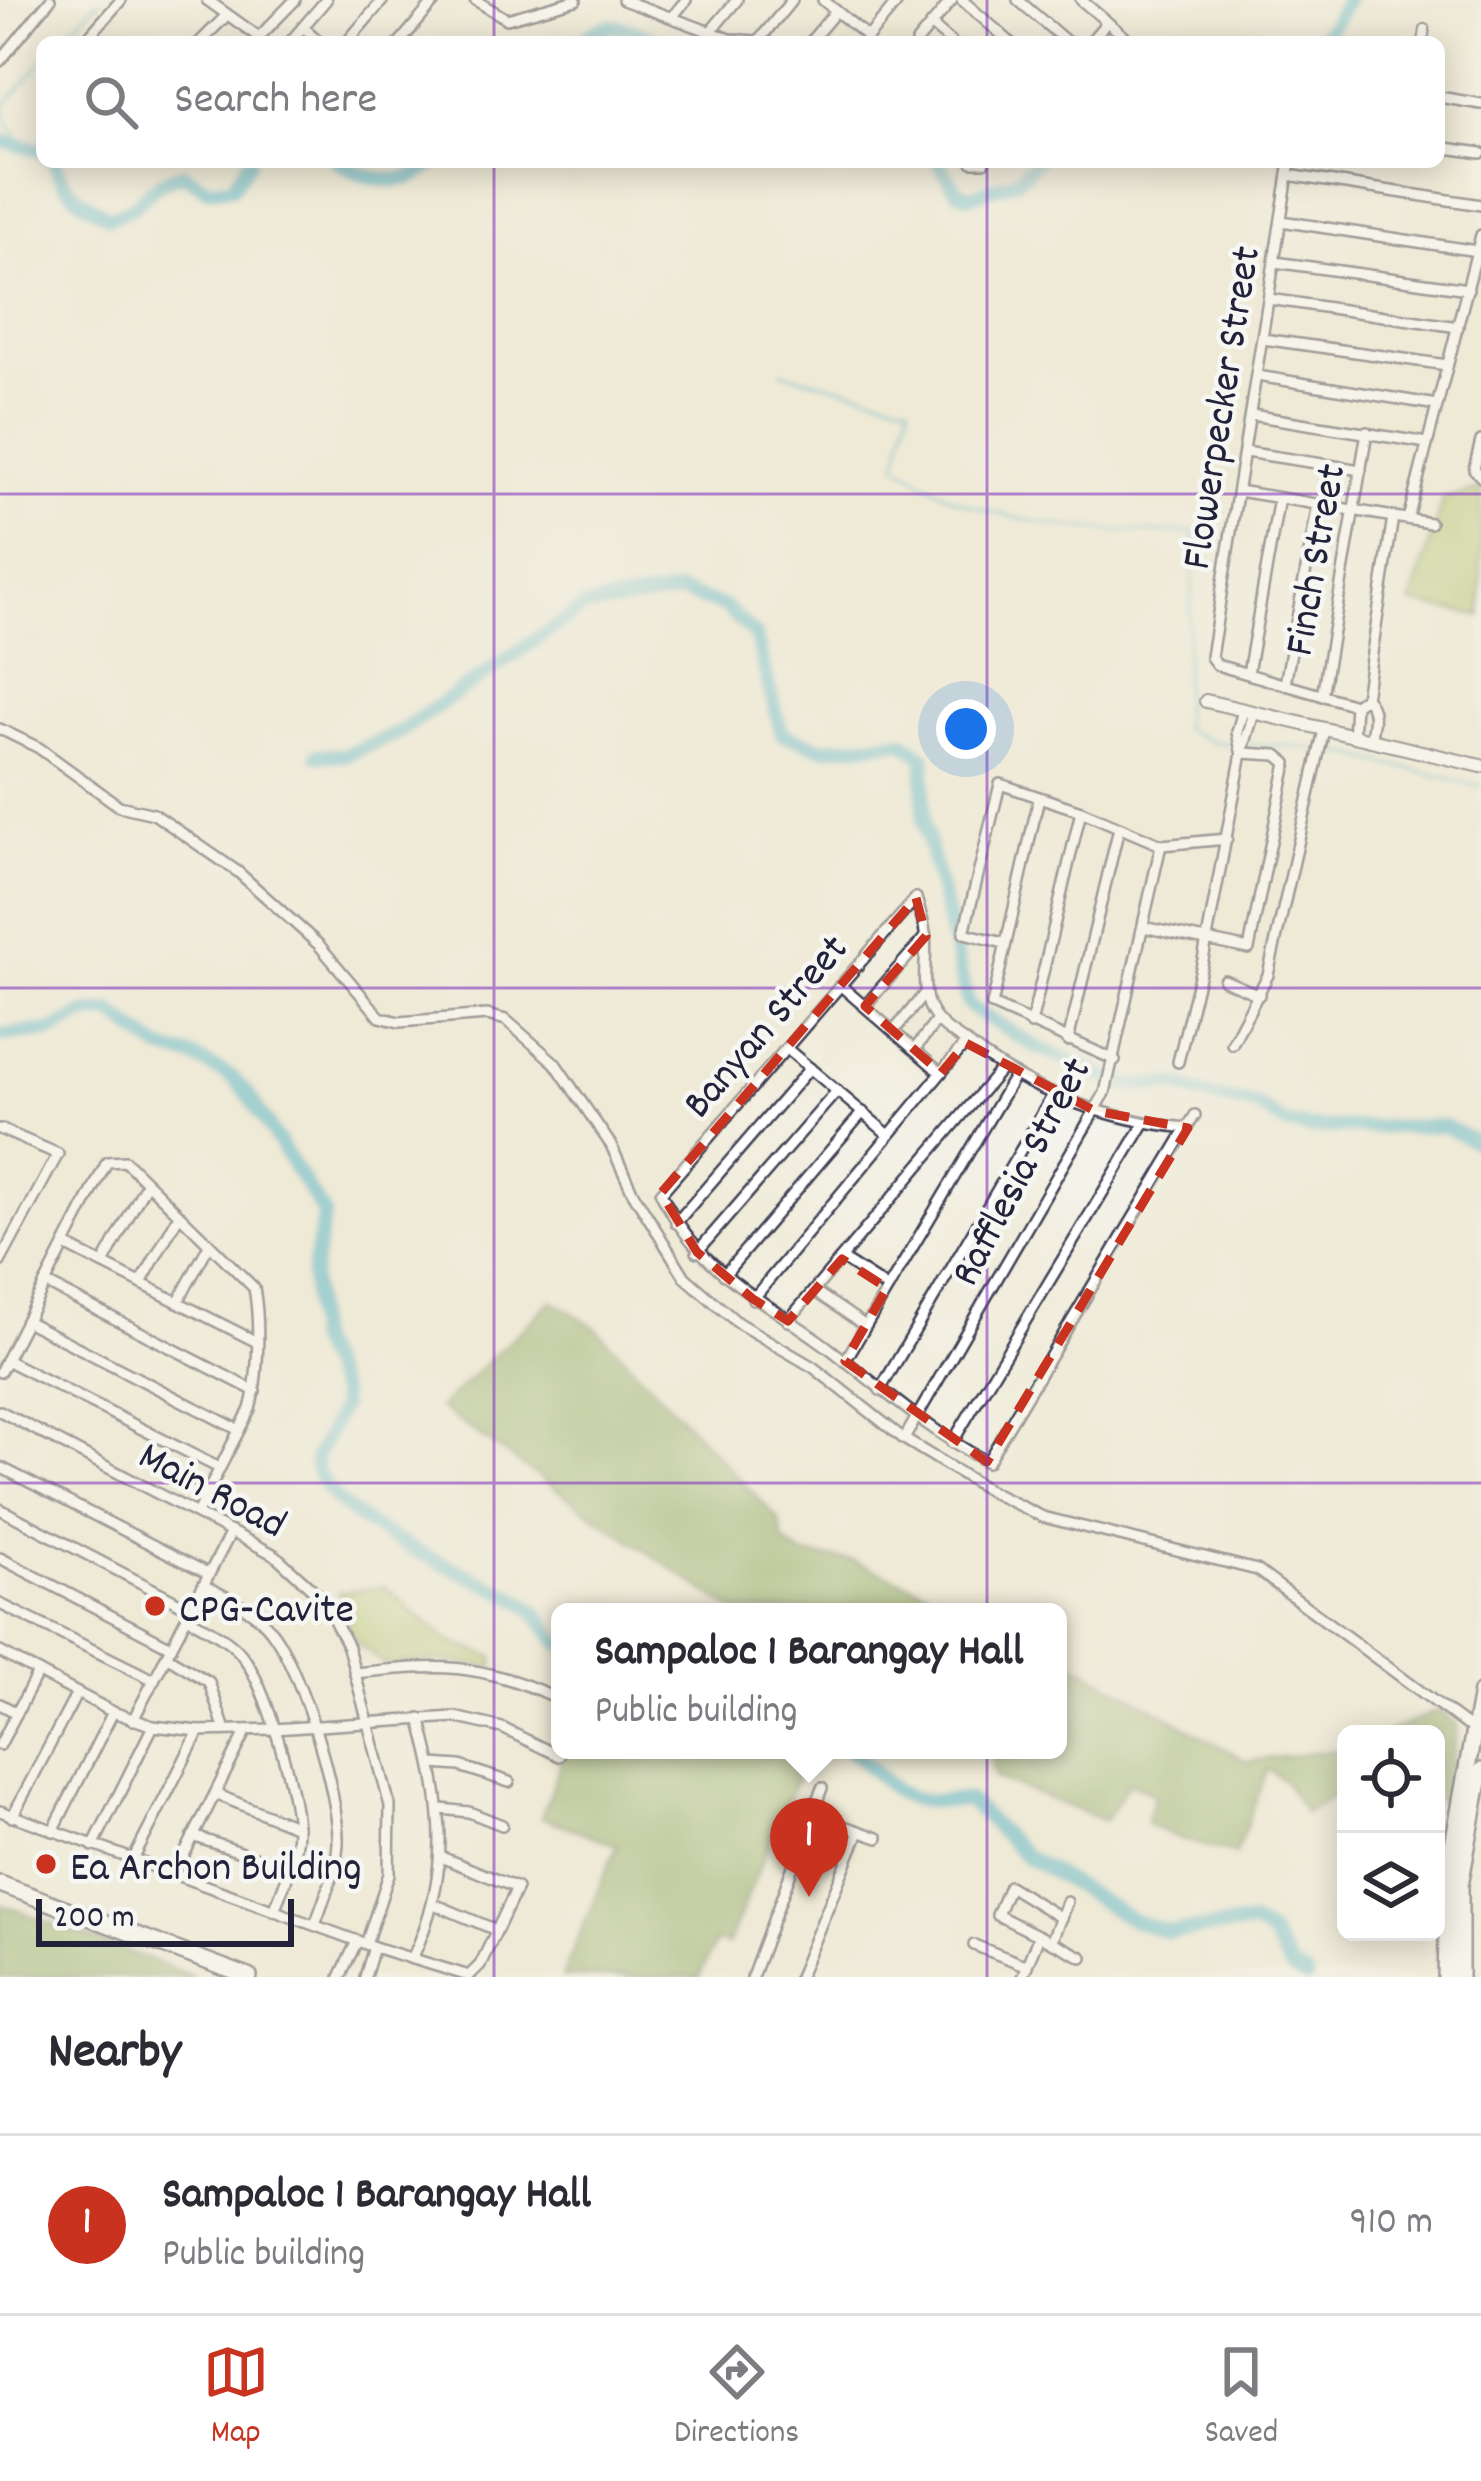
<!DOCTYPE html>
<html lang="en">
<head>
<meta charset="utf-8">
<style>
  body { margin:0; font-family:Dekko,sans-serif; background:#f2f2f3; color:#2b2b33 }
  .controls { position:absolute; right:36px; bottom:36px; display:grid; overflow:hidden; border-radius:18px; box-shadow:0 6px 30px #0003 }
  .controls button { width:108px; height:108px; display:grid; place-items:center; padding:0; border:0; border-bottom:3px solid #e1e1e2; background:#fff; color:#2b2b33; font:60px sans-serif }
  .scale { position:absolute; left:36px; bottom:30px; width:258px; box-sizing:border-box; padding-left:12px; border:6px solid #22223b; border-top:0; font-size:33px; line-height:42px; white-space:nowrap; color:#22223b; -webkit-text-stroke:9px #f6f6f2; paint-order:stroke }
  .you { position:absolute; left:966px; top:729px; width:42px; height:42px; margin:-30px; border:9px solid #fff; border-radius:50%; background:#1a73e8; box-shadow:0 0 0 18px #1a73e833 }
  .badge { display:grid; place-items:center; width:78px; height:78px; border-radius:50%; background:#c8321e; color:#fff; font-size:39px; font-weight:700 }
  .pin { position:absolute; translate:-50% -99px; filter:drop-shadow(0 3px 6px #0008) }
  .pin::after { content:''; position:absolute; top:63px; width:42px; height:36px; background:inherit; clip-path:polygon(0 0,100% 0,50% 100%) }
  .popup { position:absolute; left:551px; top:1603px; width:516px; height:156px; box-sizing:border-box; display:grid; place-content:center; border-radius:18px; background:#fff; filter:drop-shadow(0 3px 9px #0005); font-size:39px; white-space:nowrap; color:#7c7c81 }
  .popup b { font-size:45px; color:#2b2b33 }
  .popup::after { content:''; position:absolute; left:50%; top:100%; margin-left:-24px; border:24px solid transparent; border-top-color:#fff }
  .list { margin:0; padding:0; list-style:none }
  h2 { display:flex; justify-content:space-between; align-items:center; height:156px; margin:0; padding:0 48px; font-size:51px }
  h2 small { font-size:39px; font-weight:400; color:#7c7c81 }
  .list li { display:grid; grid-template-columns:78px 1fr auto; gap:36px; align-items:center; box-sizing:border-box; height:180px; padding:0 48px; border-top:3px solid #e1e1e2 }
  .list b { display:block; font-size:45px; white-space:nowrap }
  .list p { margin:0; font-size:39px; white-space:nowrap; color:#7c7c81 }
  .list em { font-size:39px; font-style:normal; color:#7c7c81 }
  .icon { flex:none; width:66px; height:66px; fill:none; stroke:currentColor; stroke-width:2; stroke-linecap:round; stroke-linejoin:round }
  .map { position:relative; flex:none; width:1481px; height:1977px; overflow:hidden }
  .search { position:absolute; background:#fff; box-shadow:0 6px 30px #0003; left:36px; right:36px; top:36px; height:132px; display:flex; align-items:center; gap:30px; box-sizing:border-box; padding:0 42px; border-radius:18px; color:#7c7c81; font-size:45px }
  .sheet { height:336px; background:#fff }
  nav { display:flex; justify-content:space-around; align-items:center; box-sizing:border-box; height:168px; border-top:3px solid #e1e1e2; background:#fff; font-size:33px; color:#7c7c81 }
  nav a { display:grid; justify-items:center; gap:6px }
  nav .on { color:#c8321e }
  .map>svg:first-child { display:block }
</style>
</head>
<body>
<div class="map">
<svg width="1481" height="1977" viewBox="0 0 1481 1977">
  <rect width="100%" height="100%" fill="#f6f6f2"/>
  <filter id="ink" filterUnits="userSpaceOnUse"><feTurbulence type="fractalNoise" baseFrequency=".00833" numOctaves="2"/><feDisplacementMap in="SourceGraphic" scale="24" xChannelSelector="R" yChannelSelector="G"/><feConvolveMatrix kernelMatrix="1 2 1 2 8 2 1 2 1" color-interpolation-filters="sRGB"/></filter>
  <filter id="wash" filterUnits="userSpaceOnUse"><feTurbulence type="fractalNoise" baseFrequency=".004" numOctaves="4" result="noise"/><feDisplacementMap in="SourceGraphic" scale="48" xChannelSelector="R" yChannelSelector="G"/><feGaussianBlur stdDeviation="2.7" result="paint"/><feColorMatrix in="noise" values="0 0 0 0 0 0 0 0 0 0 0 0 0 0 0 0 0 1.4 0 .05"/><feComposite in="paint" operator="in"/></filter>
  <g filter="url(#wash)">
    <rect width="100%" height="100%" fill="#efead6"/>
    <g fill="#abc267" stroke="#667251" stroke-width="3">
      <path d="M1481,489V616L1411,603L1443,499Z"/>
      <path d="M384,1586L450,1642L494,1657V1667L435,1661L385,1665L356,1642L335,1605L342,1601L339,1593Z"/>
    </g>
    <g fill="#88a85c" stroke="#55654c" stroke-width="3">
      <path d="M552,1300L595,1327L779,1520L784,1542L803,1555L851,1560L980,1612H735L439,1408Z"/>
      <path d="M1058,1654L1247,1761L1346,1749V1789L1305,1813L1284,1781L1268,1769L1235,1854L1183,1840L1146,1824L1154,1795L1129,1782L1105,1821L995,1778L991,1750H1058Z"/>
      <path d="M1440,1710L1458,1725L1444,1803L1436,1799V1734H1384Z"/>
      <path d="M565,1750L807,1753L727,1945L716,1941L699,1977H562L617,1845L541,1817Z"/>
      <path d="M0,1904L176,1970L194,1977H0Z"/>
    </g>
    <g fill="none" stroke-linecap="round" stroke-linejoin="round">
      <g stroke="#4ab1c9" stroke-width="3">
        <path d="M59,42L99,0"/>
        <path d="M24,145L6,121L4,107L42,62"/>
        <path d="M781,372L910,404L897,464C918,477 940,494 962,502C1036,529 1117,534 1195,532C1195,599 1180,664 1184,730L1214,742L1237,744"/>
        <path d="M1246,744L1314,748"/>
        <path d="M1324,749L1481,786"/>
      </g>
      <g stroke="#4ab1c9" stroke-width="15">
        <path d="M583,42C604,16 632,27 658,42"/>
        <path d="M1315,42L1331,26L1347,0"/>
        <path d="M0,141L42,150"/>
        <path d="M54,162C64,191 84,203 110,217C149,205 143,184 183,174L208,189L232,187L249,162"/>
        <path d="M338,162C370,181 406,191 435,162"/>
        <path d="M938,162L957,191L970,196L1017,180L1036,162"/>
        <path d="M317,755H345L398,733L584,607L681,592L725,607L755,635L782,734L824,748L903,741L924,757V824L968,1004L973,1009L1035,1046L1123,1085H1177L1202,1095L1256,1105L1286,1124L1308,1128L1444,1126L1481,1145"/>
        <path d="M0,1035L52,1031L84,1014L111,1012L160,1049L193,1057L232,1077L248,1094L324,1214L312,1274L315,1339L340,1393L341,1407L315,1460C321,1525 474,1572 523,1602C539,1612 548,1631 560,1644"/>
        <path d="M849,1750C905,1792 887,1805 968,1800L1025,1856L1134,1921L1169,1932L1252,1924L1270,1934L1291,1969L1307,1977"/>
      </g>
    </g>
  </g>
  <g filter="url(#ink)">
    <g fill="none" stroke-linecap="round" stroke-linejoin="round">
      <g stroke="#414052" stroke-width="12">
        <path id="pedestrian" d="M1423,42L1425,29"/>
      </g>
      <g stroke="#414052" stroke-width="14">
        <g id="minor">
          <path d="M207,0L259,37L295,0"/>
          <path d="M475,0L507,19L576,0"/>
          <path d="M623,0L730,39L767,42"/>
          <path d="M823,0L868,37"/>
          <path d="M962,0L1010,42"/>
          <path d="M1018,0L1067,42"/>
          <path d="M1081,0L1131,42"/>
          <path d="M672,17L686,0"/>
          <path d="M931,25L951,42"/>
          <path d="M303,27L320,42"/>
          <path d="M710,32L737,0"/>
          <path d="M760,39L792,0"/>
          <path d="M84,42L121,0"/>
          <path d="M200,42L227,15"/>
          <path d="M290,42L326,0"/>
          <path d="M347,42L383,0"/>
          <path d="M400,42L436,0"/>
          <path d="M810,42L836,11"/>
          <path d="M864,42L899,0"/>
          <path d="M917,42L952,0"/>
          <path d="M1090,42L1107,22"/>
          <path d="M0,61L50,0"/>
          <path d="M1439,97L1481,104"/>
          <path d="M1439,147L1481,153"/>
          <path d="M972,162H984"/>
          <path d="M1290,162L1211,657L1217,665L1355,705"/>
          <path d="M1288,175L1481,205"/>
          <path d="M1281,221L1477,251"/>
          <path d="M1275,262L1468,289"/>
          <path d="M1269,299L1458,327"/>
          <path d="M1263,339L1447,365"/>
          <path d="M1257,376L1437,405"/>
          <path d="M1251,415L1427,443"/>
          <path d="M1481,441L1474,469L1481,477"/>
          <path d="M1245,452L1361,470"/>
          <path d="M1238,491L1430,523"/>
          <path d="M1408,519L1481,235"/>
          <path d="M1248,673L1279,498"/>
          <path d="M1285,684L1318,504"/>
          <path d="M1322,696L1367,432"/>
          <path d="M1365,698C1378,709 1373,726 1370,741"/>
          <path d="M0,729L39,748L119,806L154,814L238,872L319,945L380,1017L399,1022L487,1015L506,1020L555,1063L611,1145L632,1191L685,1277L738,1323L813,1367L904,1439L991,1492L1043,1517L1257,1570L1466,1725L1478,1728"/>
          <path d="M1353,737L1355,705L1365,698L1393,517"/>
          <path d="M1241,751L1237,732L1243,710"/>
          <path d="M1039,798L992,1005L1115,1060"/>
          <path d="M916,898L661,1193C700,1274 761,1297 829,1348C881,1388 928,1430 987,1462L1195,1115"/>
          <path d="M916,898C919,909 924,921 925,933C928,957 920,983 929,1006C938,1028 957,1035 975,1049C1037,1095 1111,1121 1188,1128"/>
          <path d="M1143,927L1249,949L1287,763L1277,755L1242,753"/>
          <path d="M1004,943L964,933L1000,784L1081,811L1161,845L1227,839"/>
          <path d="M1224,980L1259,995"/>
          <path d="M840,985L941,1073"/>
          <path d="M865,1006L926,936"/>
          <path d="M1031,1024L1081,811"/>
          <path d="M894,1031L925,993"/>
          <path d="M1068,1041L1119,828"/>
          <path d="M1232,1044L1268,975L1324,730"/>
          <path d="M786,1048L889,1135"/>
          <path d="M915,1049L937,1020"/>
          <path d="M1178,1062L1203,960L1242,753L1254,713"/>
          <path d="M0,1129L58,1154L0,1262"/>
          <path d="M676,1223L810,1068"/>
          <path d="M65,1245L255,1341"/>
          <path d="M697,1252L837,1091"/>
          <path d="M842,1259L887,1288"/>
          <path d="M103,1264L146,1184"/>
          <path d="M724,1275L863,1112"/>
          <path d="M45,1283L255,1391"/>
          <path d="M141,1283L179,1215"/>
          <path d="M814,1291L864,1325"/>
          <path d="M753,1299L966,1043"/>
          <path d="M178,1302L209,1245"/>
          <path d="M26,1321L239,1430"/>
          <path d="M788,1321L1001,1069"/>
          <path d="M6,1360L219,1468"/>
          <path d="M845,1361L1015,1075"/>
          <path d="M0,1372L107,1162L125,1161L254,1288C260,1320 259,1378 250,1409L197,1513"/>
          <path d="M880,1390L1054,1093"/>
          <path d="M0,1411L275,1555L323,1599L348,1647L390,1806L389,1874L366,1944"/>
          <path d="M904,1439L1105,1093L1161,845"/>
          <path d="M952,1443L1144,1124"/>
          <path d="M0,1467L209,1574"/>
          <path d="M0,1509L191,1609"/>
          <path d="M0,1558L171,1647"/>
          <path d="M203,1585C228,1598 255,1609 272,1632C301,1670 340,1796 338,1844C336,1872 324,1899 315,1925"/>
          <path d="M0,1604L154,1680"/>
          <path d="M187,1617C205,1628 227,1637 241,1654C265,1682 297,1793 297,1831C296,1859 284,1885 274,1911"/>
          <path d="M0,1652L113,1712L153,1726L199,1731L274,1729L454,1717L502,1728L559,1756"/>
          <path d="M166,1656L209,1682L225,1730"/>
          <path d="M355,1673C446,1664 474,1662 560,1699"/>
          <path d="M0,1704L17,1713"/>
          <path d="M133,1720L231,1532"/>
          <path d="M0,1745L38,1672"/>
          <path d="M432,1764L460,1766L509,1782"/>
          <path d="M215,1794L297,1827"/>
          <path d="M441,1809L469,1812L502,1825"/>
          <path d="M0,1811L374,1947L469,1976L480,1965L517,1888L441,1857"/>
          <path d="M12,1817L77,1693"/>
          <path d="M812,1820L830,1821L878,1838"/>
          <path d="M53,1831L113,1712"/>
          <path d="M193,1836L290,1869"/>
          <path d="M93,1846L153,1726"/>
          <path d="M133,1860L199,1731"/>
          <path d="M174,1875L247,1730"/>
          <path d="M434,1904L496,1930"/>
          <path d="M1061,1918L1009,1886L997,1915L1082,1957"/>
          <path d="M1051,1942L1067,1902"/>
          <path d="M974,1945L1027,1966"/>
          <path d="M412,1959C452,1873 444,1807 420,1718"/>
          <path d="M340,1977L357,1941"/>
          <path d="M365,1977L374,1947"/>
          <path d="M752,1977L822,1788"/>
          <path d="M799,1977L859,1832"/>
          <path d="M1022,1977L1039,1936"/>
        </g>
      </g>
      <g stroke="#414052" stroke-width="16">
        <path id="tertiary" d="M1206,701L1481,766"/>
      </g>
      <g stroke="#414052" stroke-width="20">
        <g id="primary">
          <path d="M0,1884L249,1977"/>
          <path d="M1446,1977L1449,1866L1481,1692"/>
          <path d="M1460,1977V1885L1481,1771"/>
        </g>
      </g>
      <use href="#pedestrian" stroke="#fff" stroke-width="8"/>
      <use href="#minor" stroke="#fff" stroke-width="9"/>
      <use href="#tertiary" stroke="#fff" stroke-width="12"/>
      <use href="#primary" stroke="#fff" stroke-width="15"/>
    </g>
  </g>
  <path d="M0 0H1481V1977H0ZM916,898L926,936L865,1006L941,1073L966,1043L1095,1111L1188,1128L987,1462L845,1361L887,1288L842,1259L788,1321L753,1299L697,1252L661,1193Z" fill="#efead6" fill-opacity=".55" fill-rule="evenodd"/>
  <path fill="none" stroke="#c8321e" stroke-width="9" stroke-dasharray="24 15" stroke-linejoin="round" d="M916,898L926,936L865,1006L941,1073L966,1043L1095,1111L1188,1128L987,1462L845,1361L887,1288L842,1259L788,1321L753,1299L697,1252L661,1193Z"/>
  <path fill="none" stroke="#7b2cbf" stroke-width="3" stroke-opacity="0.55" d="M494,0V42M987,0V42M494,162V1977M987,162V1977M0,494H1481M0,988H1481M0,1483H1481"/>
  <g fill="#c8321e" stroke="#f6f6f2" stroke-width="4.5">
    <circle cx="155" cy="1606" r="12"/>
    <circle cx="46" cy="1864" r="12"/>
  </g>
  <g text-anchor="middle" stroke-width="9" stroke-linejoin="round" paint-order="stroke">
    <g font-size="42" fill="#22223b" stroke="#f6f6f2">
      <text transform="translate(1218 407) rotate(-81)" y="15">Flowerpecker Street</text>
      <text transform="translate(1312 559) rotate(-80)" y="15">Finch Street</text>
      <text transform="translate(763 1024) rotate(-49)" y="15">Banyan Street</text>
      <text transform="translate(1018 1170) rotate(-62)" y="15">Rafflesia Street</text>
      <text transform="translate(214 1487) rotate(28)" y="15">Main Road</text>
    </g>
    <g font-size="42" fill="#22223b" stroke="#f6f6f2" text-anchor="start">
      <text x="179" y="1621">CPG-Cavite</text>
      <text x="70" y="1879">Ea Archon Building</text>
    </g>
  </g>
</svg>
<div class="controls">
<button><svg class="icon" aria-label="locate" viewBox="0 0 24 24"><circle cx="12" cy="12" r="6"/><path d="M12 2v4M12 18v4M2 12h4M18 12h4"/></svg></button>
<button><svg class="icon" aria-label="layers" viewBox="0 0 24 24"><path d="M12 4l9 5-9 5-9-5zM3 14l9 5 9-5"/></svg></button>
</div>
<div class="scale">200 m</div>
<div class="you"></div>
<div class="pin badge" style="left:809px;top:1897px">1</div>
<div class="popup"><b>Sampaloc 1 Barangay Hall</b>Public building</div>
<div class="search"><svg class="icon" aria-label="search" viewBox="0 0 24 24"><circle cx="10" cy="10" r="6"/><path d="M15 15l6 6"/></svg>Search here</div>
</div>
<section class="sheet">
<h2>Nearby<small></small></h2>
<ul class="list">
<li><span class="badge">1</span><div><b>Sampaloc 1 Barangay Hall</b><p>Public building</p></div><em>910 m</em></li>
</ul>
</section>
<nav>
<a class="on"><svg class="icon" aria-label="map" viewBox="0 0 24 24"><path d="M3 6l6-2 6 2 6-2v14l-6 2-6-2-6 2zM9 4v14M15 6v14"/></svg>Map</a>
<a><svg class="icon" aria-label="directions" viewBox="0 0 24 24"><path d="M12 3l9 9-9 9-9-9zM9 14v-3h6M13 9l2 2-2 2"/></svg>Directions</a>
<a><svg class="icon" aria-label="saved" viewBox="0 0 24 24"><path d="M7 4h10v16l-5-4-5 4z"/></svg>Saved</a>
</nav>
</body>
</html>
